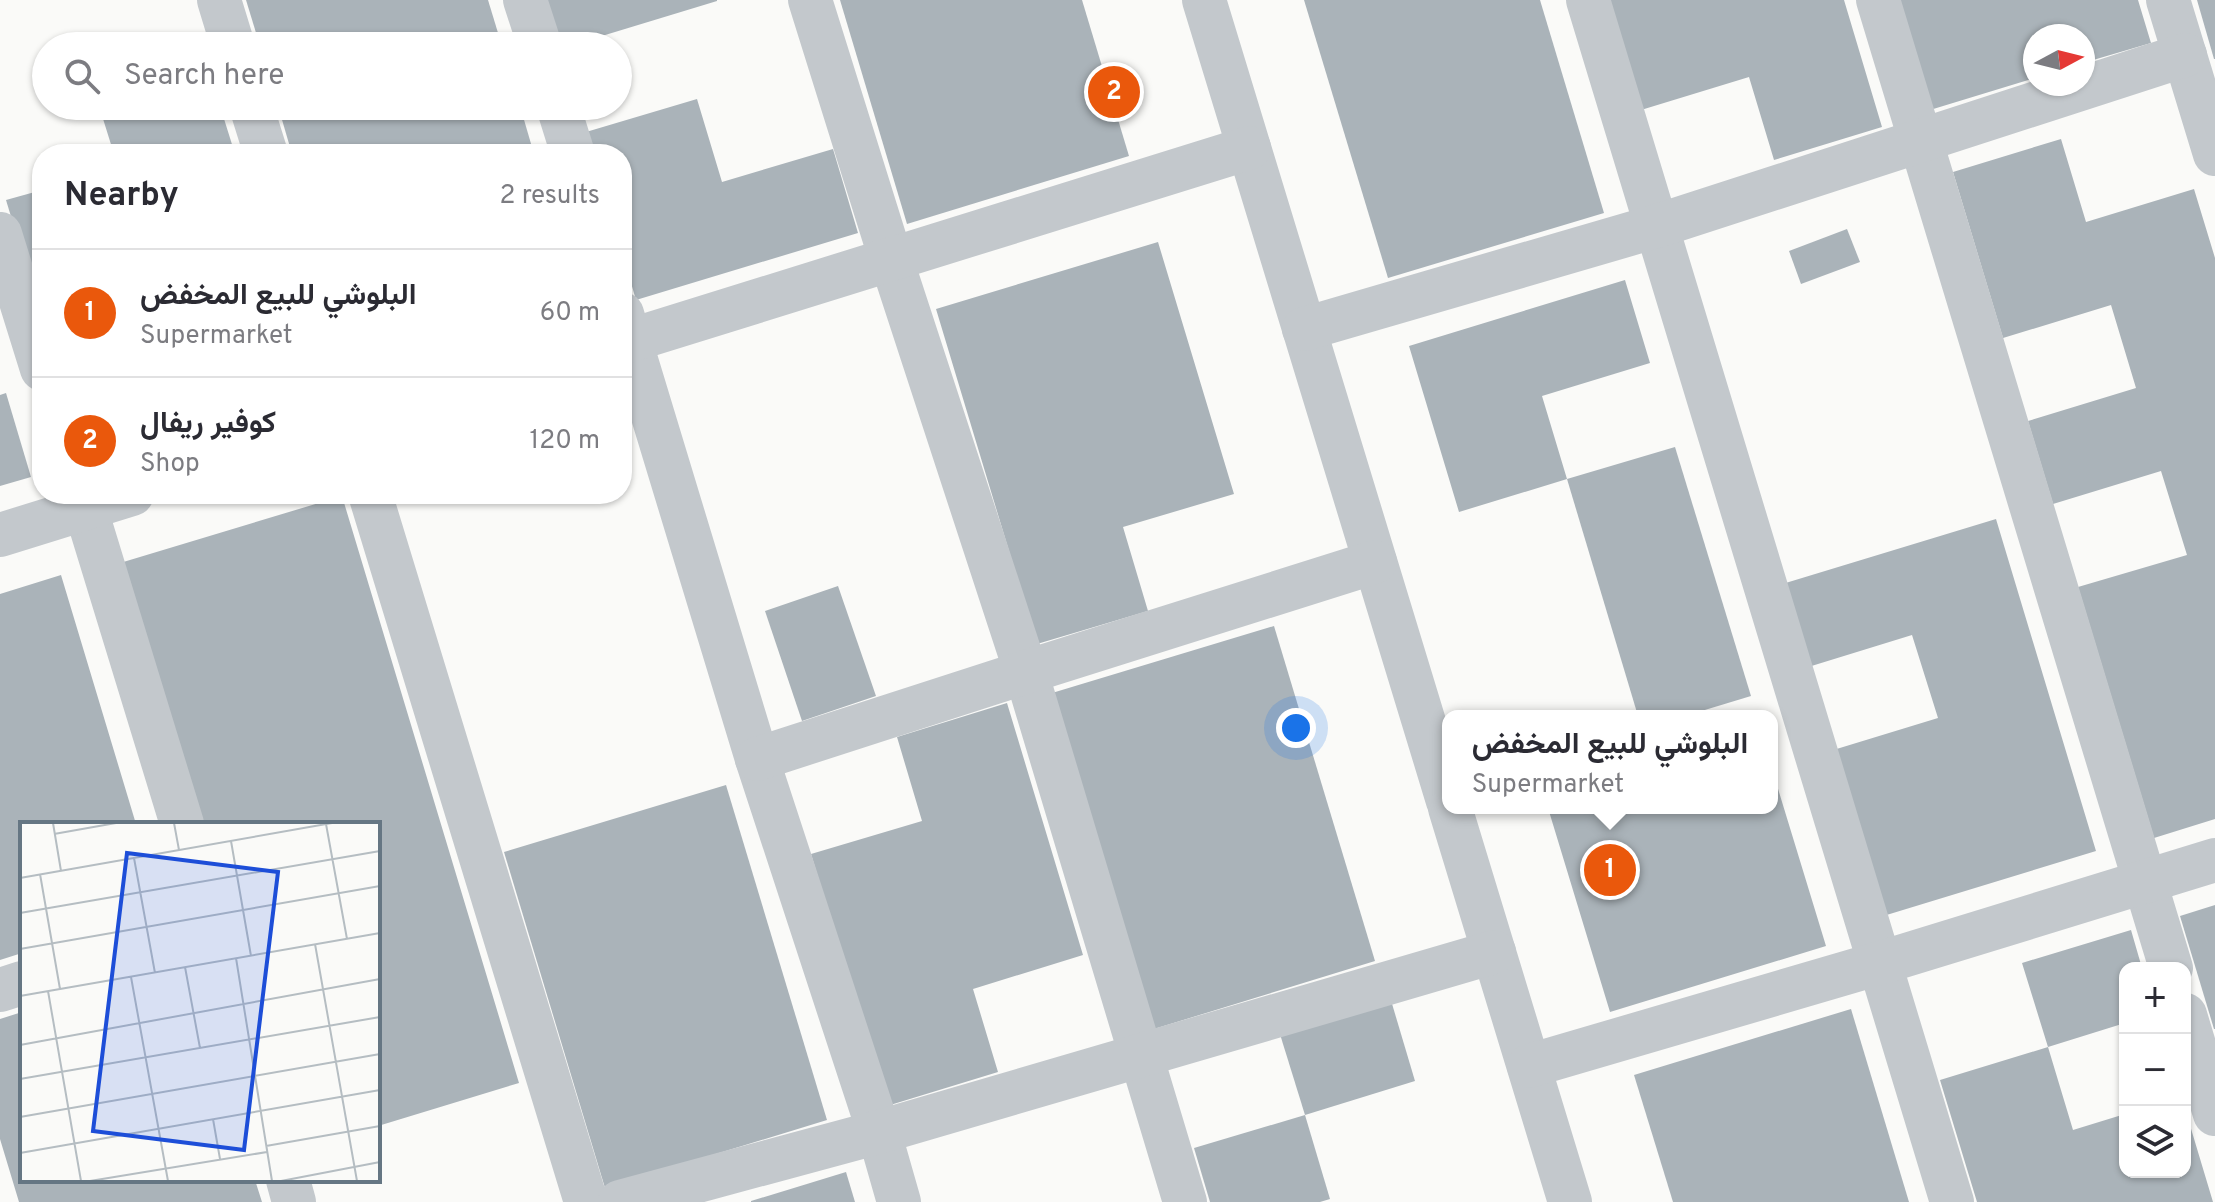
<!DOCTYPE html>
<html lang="en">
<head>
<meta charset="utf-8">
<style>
  body { margin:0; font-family:Overpass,Vazirmatn,sans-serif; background:#f2f2f3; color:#2b2b33 }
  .controls { position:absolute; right:24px; bottom:24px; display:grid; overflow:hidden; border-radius:16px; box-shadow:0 2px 6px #0004 }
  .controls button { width:72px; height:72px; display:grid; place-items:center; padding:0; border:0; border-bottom:2px solid #e1e1e2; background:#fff; color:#2b2b33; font:40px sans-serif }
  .compass { position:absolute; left:2023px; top:24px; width:72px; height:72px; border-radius:50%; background:#fff; box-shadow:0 2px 6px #0004; rotate:83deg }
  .you { position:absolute; left:1296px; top:728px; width:28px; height:28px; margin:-20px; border:6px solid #fff; border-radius:50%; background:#1a73e8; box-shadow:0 0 0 12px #1a73e833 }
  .badge { display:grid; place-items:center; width:52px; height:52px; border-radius:50%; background:#ea580c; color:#fff; font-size:26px; font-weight:700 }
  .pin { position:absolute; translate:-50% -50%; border:4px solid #fff; box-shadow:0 2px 8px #0006 }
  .popup { position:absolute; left:1442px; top:710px; width:336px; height:104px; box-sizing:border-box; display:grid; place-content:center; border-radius:16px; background:#fff; filter:drop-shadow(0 2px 6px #0005); font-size:26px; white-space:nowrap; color:#7c7c81 }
  .popup b { font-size:30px; color:#2b2b33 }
  .popup::after { content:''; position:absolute; left:50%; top:100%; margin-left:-16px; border:16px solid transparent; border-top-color:#fff }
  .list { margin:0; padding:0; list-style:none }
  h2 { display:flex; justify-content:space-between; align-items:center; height:104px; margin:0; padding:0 32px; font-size:34px }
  h2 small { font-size:26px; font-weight:400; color:#7c7c81 }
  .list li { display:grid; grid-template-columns:52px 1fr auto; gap:24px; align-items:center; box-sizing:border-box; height:128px; padding:0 32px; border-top:2px solid #e1e1e2 }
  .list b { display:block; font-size:30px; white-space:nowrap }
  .list p { margin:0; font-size:26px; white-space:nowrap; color:#7c7c81 }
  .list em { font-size:26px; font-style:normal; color:#7c7c81 }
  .icon { flex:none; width:44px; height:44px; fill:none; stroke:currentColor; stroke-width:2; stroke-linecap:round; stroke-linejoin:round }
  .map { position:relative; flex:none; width:2215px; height:1202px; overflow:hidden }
  .search { position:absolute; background:#fff; box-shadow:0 2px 6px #0004; left:32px; top:32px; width:600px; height:88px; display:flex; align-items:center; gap:20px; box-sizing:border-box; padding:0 28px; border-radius:44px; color:#7c7c81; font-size:30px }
  .panel { position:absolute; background:#fff; box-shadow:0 2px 6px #0004; left:32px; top:144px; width:600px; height:360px; border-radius:32px }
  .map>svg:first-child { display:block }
</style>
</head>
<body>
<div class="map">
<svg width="2215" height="1202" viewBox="0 0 2215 1202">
  <rect width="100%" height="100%" fill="#fafaf8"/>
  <g fill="#aab3b9">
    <path d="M246,0H488L502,46H260Z"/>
    <path d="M546,0H717V1L569,46H560Z"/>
    <path d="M840,0H1082L1129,156L907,224Z"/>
    <path d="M1304,0H1540L1604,213L1388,278Z"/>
    <path d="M1608,0H1844L1882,127L1774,160L1749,77L1641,110Z"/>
    <path d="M1896,0H2138L2151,43L2083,63V36H2035V78L1930,110Z"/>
    <path d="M2197,0H2215V59H2214Z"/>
    <path d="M697,99L722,182L833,149L858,233L636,300L622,252V154H593L586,132Z"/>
    <path d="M99,106H220L235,154H114Z"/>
    <path d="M278,106H520L534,154H292Z"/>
    <path d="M2061,139L2086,222L2194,189L2215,258V819L2154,838L2078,587L2187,555L2161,471L2053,504L2028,421L2136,388L2111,305L2003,338L1953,172Z"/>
    <path d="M42,190V316H41L6,200Z"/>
    <path d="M1847,229L1860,262L1801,284L1789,251Z"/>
    <path d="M1158,242L1234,494L1123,527L1148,611L1037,644L936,309Z"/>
    <path d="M1625,280L1650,363L1542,396L1567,479L1459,512L1409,346Z"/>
    <path d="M6,393L31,477L0,486V395Z"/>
    <path d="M1675,447L1751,696L1685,716H1638L1567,479Z"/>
    <path d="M342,496L519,1083L378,1126V824H199L120,563Z"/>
    <path d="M1996,519L2096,851L1880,917L1830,751L1938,718L1912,635L1805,668L1779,585Z"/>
    <path d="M61,575L136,824H22V953L0,960V594Z"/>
    <path d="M838,586L876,696L802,721L765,611Z"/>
    <path d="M1274,626L1375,961L1154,1029L1052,693Z"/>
    <path d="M1007,703L1083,955L973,989L998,1072L887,1106L811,854L922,821L897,737Z"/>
    <path d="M1775,779L1826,946L1610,1012L1548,808H1666L1668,812L1682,808H1772V780Z"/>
    <path d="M726,785L827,1120L605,1188L504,852Z"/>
    <path d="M2215,905V1029H2214L2180,916Z"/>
    <path d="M2131,930L2142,968H2125V1023L2048,1047L2022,963Z"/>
    <path d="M1390,997L1415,1081L1305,1115L1279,1031Z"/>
    <path d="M1851,1009L1909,1202H1673L1634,1075Z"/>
    <path d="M22,1012V1180H255L262,1202H19L0,1139V1019Z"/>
    <path d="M2048,1047L2073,1130L2125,1114V1172H2185L2186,1112L2213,1202H1977L1940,1080Z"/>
    <path d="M1305,1115L1330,1199L1320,1202H1210L1194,1148Z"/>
    <path d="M846,1172L855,1202H751V1201Z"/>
  </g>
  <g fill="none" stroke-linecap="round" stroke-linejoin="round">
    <g stroke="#c3c8cc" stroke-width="44">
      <path d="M219,0L233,46"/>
      <path d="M525,0L540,46"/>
      <path d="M810,0L891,259L1026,672L1185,1202"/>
      <path d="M1204,0L1448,801"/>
      <path d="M1588,0L1952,1202"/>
      <path d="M1878,0L2171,968"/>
      <path d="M2168,0L2215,154"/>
      <path d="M251,106L266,154"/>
      <path d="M558,106L573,154"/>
      <path d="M0,234L42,369"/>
      <path d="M622,314L757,759L879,1132L899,1202"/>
      <path d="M1304,329L1657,226L2185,55"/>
      <path d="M622,343L1249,148"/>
      <path d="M81,494L182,824"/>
      <path d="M370,494L586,1202"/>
      <path d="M0,535L132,494"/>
      <path d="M757,759L1026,672L1375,562"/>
      <path d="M1450,808L1570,1202"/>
      <path d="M0,990L22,983"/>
      <path d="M2185,1015L2215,1114"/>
      <path d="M1529,1066L1880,963L2215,860"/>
      <path d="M288,1180L294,1202"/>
      <path d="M620,1202L879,1132L1494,952"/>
    </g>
  </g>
  <g transform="translate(20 822)">
    <rect width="360" height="360" fill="#fafaf8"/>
    <path fill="none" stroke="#b5bdc2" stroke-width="2" d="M33,1L41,49M154,1L159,28M306,2L327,117M34,12L96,1M211,19L231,134M114,36L135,151M20,52L40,167M0,56L312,1M0,91L360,29M295,122L337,359M0,127L360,64M216,136L252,359M165,145L180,226M111,155L148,359M28,169L61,359M0,174L360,111M0,223L360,157M0,257L360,195M0,295L360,232M193,297L200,337M246,324L360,304M0,331L360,268M70,359L247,330M261,359L360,340"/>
    <path fill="#1d4ed8" fill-opacity="0.15" stroke="#1d4ed8" stroke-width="4" d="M107,31L258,50L224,328L73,309Z"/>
    <rect width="360" height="360" fill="none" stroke="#657683" stroke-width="4"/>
  </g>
</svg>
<div class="controls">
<button>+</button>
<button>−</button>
<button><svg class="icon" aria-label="layers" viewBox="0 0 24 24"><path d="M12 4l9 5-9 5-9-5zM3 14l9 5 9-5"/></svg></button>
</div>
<svg class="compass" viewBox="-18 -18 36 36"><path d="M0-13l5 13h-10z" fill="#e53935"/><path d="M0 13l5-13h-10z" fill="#7c7c81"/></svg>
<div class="you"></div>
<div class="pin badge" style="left:1610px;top:870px">1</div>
<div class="popup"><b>البلوشي للبيع المخفض</b>Supermarket</div>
<div class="pin badge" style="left:1114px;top:92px">2</div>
<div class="search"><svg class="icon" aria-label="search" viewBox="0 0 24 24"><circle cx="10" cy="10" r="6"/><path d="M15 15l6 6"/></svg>Search here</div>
<section class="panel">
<h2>Nearby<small>2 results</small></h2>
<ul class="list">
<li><span class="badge">1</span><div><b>البلوشي للبيع المخفض</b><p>Supermarket</p></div><em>60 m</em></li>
<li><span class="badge">2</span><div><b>كوفير ريفال</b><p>Shop</p></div><em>120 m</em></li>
</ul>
</section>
</div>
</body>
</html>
